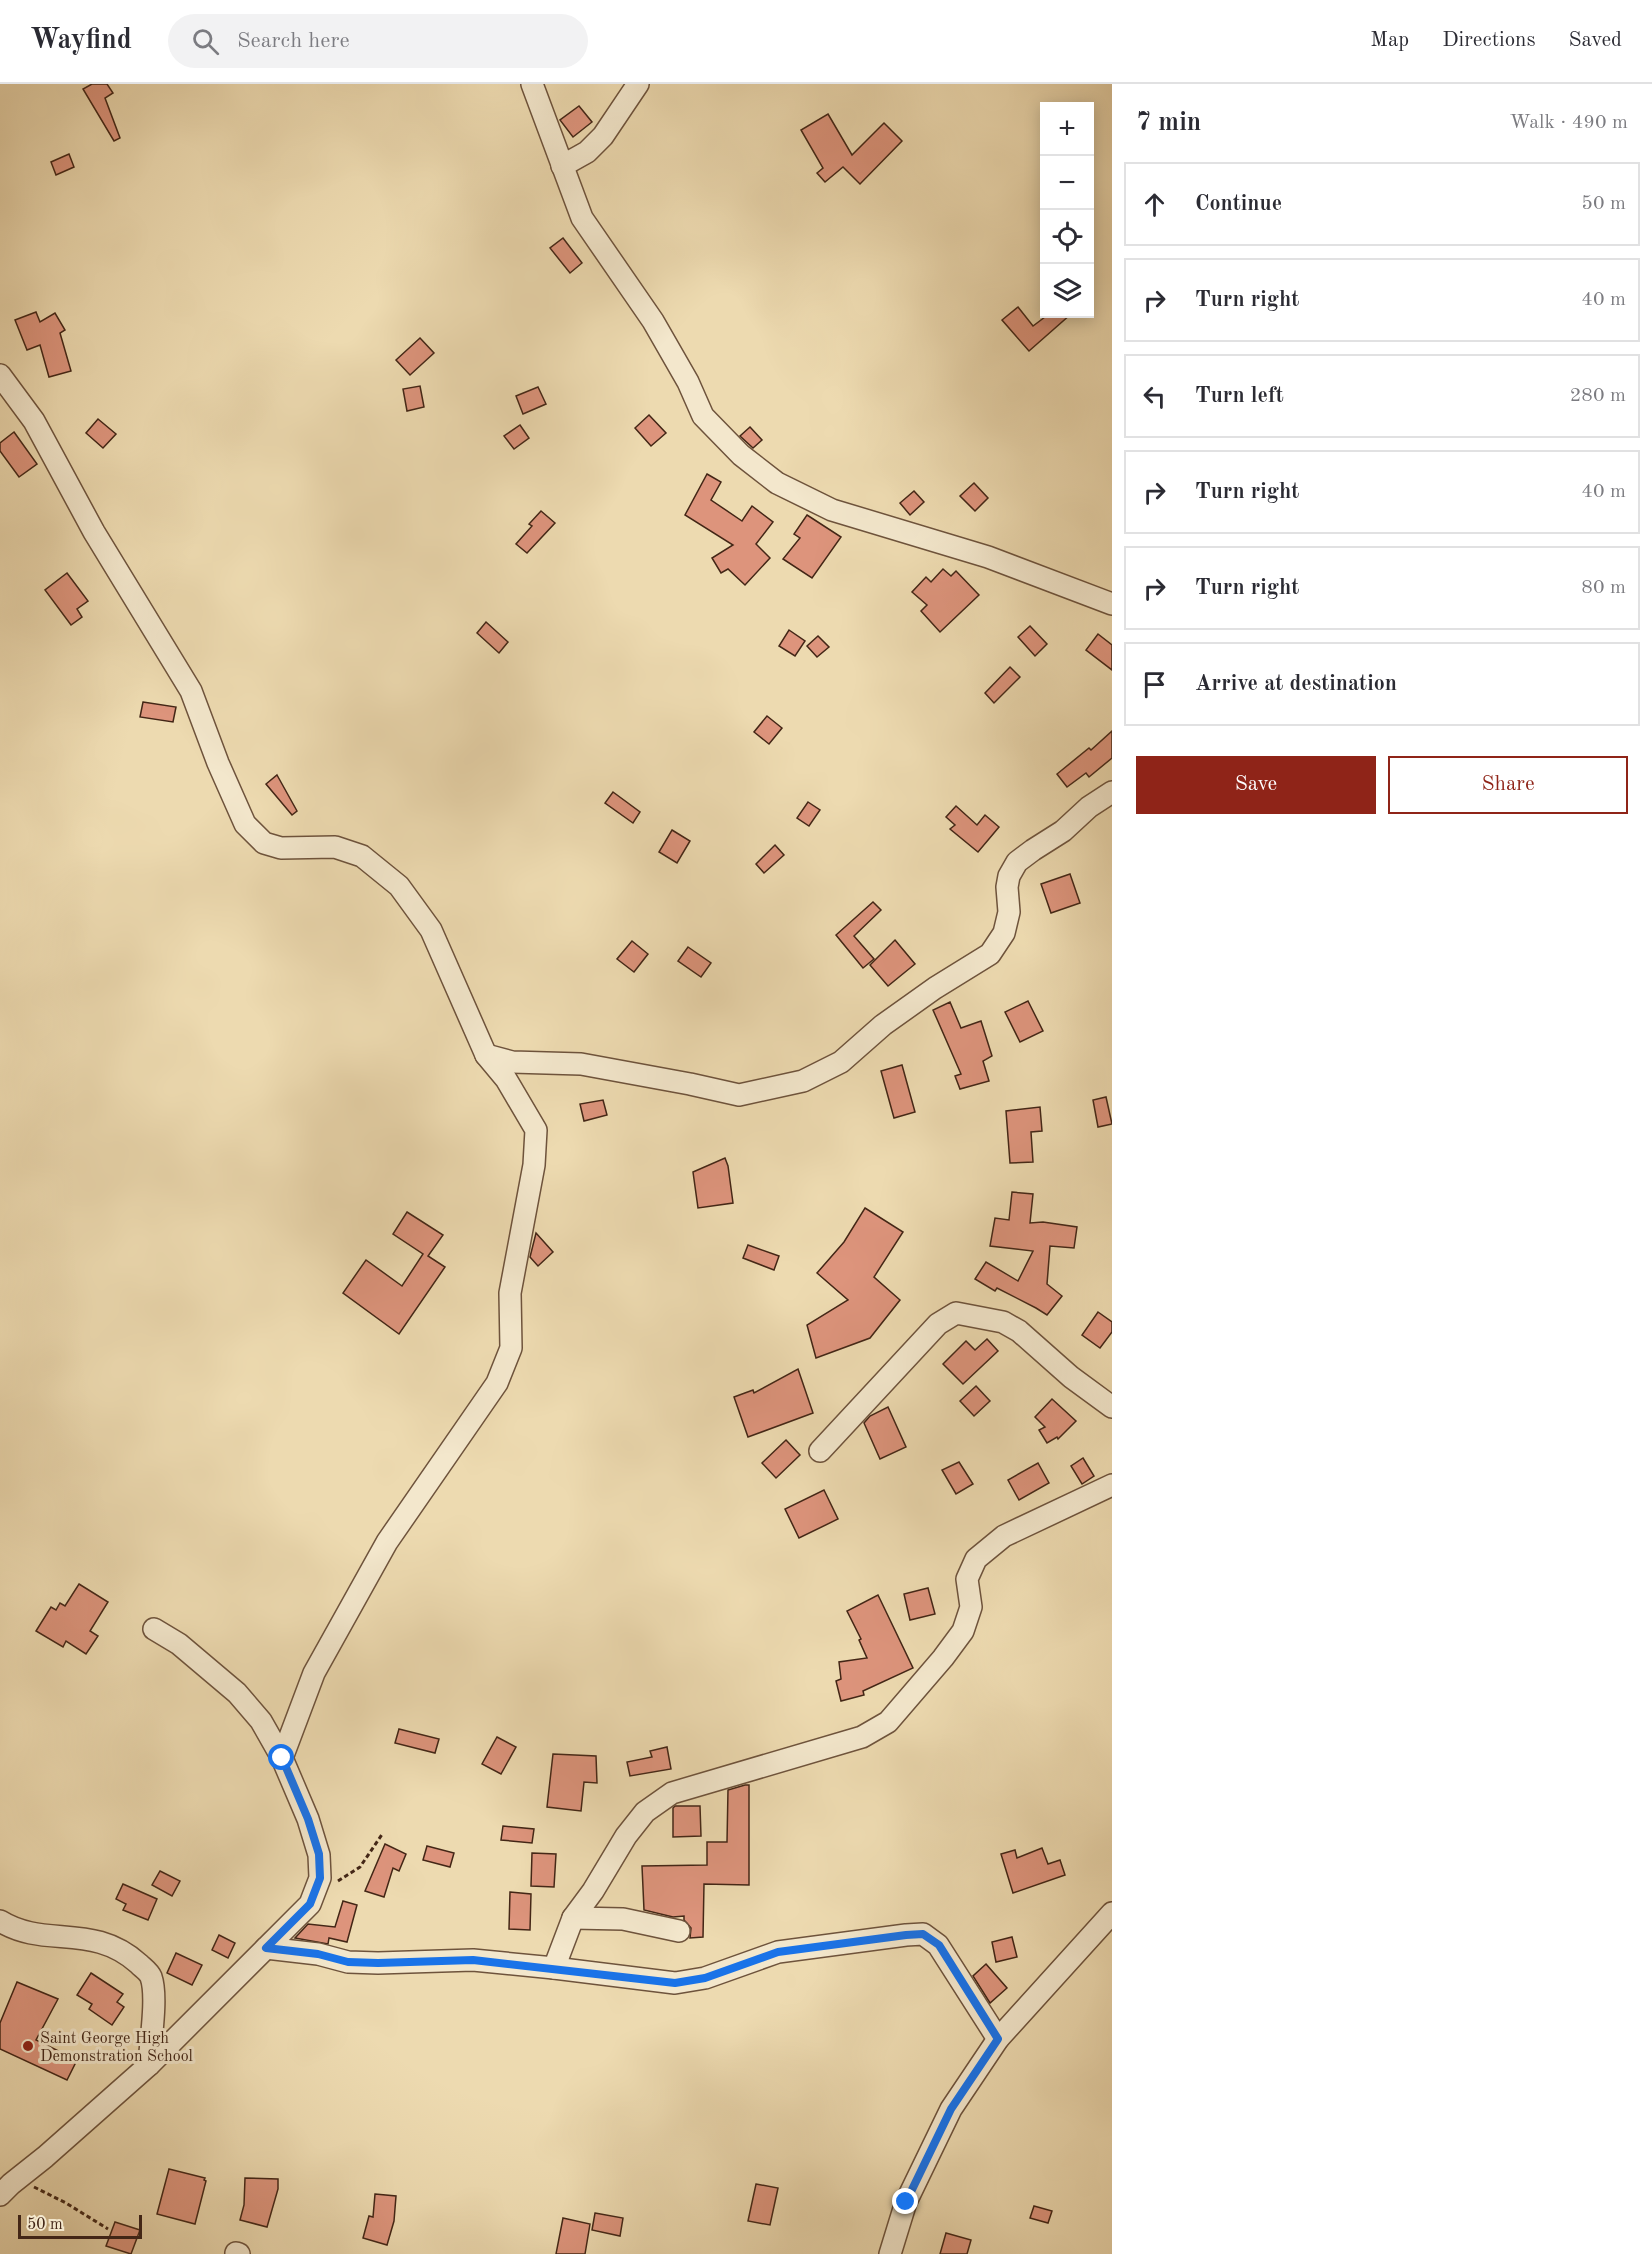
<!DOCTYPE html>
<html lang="en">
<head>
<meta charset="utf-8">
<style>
  body { margin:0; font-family:"Old Standard TT",serif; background:#f2f2f3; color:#2b2b33 }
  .controls { position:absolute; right:18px; top:18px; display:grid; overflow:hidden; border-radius:0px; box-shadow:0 3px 15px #0003 }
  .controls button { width:54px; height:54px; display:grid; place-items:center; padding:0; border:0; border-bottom:2px solid #e1e1e2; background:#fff; color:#2b2b33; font:30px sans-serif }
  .scale { position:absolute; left:18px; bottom:15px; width:124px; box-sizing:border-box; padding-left:6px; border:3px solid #432616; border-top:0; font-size:16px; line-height:21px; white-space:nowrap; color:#432616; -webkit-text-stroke:4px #f3e7cc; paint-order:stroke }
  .stop { position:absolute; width:18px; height:18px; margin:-14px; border:4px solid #1a73e8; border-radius:50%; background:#fff }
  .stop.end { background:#1a73e8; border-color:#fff; box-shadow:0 2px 6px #0008 }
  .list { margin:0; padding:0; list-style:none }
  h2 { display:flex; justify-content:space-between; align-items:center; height:78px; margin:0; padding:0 24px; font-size:26px }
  h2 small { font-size:20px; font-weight:400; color:#7c7c81 }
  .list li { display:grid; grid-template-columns:39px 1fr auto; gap:18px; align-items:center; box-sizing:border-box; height:84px; margin:0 12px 12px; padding:0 12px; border:2px solid #e1e1e2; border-radius:0px }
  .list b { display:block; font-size:22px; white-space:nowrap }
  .list em { font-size:20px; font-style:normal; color:#7c7c81 }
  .actions { display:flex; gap:12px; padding:18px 24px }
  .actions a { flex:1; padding:14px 0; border:2px solid #8f2418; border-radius:0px; text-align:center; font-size:21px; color:#8f2418 }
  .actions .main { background:#8f2418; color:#fff }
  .icon { flex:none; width:33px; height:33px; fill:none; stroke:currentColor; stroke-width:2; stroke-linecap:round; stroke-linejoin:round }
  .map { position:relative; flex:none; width:1112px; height:2170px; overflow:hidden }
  header { display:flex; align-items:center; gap:36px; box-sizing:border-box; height:84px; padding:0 30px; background:#fff; border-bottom:2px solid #e1e1e2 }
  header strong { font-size:28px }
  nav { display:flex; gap:33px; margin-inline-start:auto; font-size:21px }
  .search { width:420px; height:54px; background:#f2f2f3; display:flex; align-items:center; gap:15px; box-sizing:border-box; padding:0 21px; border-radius:33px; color:#7c7c81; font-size:22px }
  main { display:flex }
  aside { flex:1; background:#fff }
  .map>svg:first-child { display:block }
</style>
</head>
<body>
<header>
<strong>Wayfind</strong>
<div class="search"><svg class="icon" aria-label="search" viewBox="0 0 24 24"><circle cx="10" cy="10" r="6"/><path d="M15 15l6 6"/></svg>Search here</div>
<nav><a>Map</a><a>Directions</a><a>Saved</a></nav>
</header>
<main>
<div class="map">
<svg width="1112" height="2170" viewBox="0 0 1112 2170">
  <rect width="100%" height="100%" fill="#eddab0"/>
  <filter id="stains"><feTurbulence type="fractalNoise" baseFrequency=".00333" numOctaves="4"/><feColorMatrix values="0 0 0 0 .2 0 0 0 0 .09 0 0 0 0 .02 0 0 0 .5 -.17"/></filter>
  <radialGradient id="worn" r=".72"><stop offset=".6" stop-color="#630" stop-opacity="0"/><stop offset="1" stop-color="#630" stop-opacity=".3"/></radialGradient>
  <g fill="#dd947c" stroke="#432616" stroke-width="1.5">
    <path d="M92,0H107L113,9L105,14L120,54L114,57L83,5Z"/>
    <path d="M579,22L592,38L573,53L560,36Z"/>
    <path d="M828,30L852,71L884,39L902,57L860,100L843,83L825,98L817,89L823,84L801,46Z"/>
    <path d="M69,70L74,83L56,91L51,78Z"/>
    <path d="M563,154L582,179L570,189L550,164Z"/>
    <path d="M1018,223L1033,242L1049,230H1071L1029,267L1002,236Z"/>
    <path d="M36,228L40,238L55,229L65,246L60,249L71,287L49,293L40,261L27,266L15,236Z"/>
    <path d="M420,254L434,269L410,291L396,276Z"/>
    <path d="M420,302L424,323L407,327L403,305Z"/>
    <path d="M538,303L546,320L523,330L516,312Z"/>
    <path d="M649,331L666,349L651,362L635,344Z"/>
    <path d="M98,335L116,350L103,364L86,349Z"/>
    <path d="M520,341L529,354L514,365L504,352Z"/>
    <path d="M750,343L762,356L753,364L740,352Z"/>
    <path d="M14,348L37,380L19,393L0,367V359Z"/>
    <path d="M707,390L721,398L711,416L742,437L752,422L773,438L756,460L770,474L745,501L728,485L721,489L712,474L733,461L685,431Z"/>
    <path d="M974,399L988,414L975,427L960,412Z"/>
    <path d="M914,407L924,418L910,431L900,419Z"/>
    <path d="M541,427L555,439L527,469L516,460L532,442L529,440Z"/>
    <path d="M807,431L841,453L812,494L783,475L800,454L794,450Z"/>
    <path d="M943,485L951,492L956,487L979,511L940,548L921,527L927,521L912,508L926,493L931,498Z"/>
    <path d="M67,489L88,517L77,525L82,533L71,541L45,506Z"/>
    <path d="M486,538L508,558L499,569L477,549Z"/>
    <path d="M1030,542L1047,560L1035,572L1018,553Z"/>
    <path d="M789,546L805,557L795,572L779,562Z"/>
    <path d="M1098,550L1112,561V586L1086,566Z"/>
    <path d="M818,552L829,563L817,573L807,562Z"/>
    <path d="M1010,583L1020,593L994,619L985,609Z"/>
    <path d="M143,618L176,623L173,638L140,633Z"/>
    <path d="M767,632L782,644L769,660L754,648Z"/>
    <path d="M1112,647V674L1089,693L1086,689L1067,703L1057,690L1089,664L1091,666Z"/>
    <path d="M277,691L297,727L292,731L266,700Z"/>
    <path d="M613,708L640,728L633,739L605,719Z"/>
    <path d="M808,718L820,726L809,742L797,734Z"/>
    <path d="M956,722L977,741L985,731L999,743L978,768L950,745L955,741L946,733Z"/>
    <path d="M672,746L690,757L677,779L659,768Z"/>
    <path d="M775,761L784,771L764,789L756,780Z"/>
    <path d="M1070,790L1080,819L1051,829L1041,800Z"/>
    <path d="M873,818L881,826L854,852L874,875L863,884L836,851Z"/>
    <path d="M895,856L915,880L888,902L870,881Z"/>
    <path d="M632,857L648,870L634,888L617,875Z"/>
    <path d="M688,863L711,879L701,893L678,877Z"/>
    <path d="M1028,917L1043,947L1020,958L1005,928Z"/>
    <path d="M950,918L961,944L981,937L992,972L983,977L989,997L960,1005L955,992L961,990L933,926Z"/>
    <path d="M902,981L915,1028L894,1034L881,987Z"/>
    <path d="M1106,1013L1112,1040L1098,1043L1093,1016Z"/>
    <path d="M603,1016L607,1031L584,1037L580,1020Z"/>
    <path d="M1040,1023L1042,1047L1031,1048L1033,1078L1010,1079L1006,1027Z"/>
    <path d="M725,1074L728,1082L733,1119L698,1124L693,1088Z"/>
    <path d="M1012,1108L1033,1110L1030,1139L1043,1138L1077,1143L1074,1164L1050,1162L1047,1200L1062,1212L1047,1231L1036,1224L997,1204L995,1207L975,1195L986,1178L1018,1197L1033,1167L990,1162L995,1134L1009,1136Z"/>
    <path d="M865,1124L903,1148L874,1193L900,1216L870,1254L816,1274L807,1241L848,1216L817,1189L844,1158Z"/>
    <path d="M407,1128L443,1151L428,1172L445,1183L399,1250L343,1209L366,1176L402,1202L423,1170L393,1150Z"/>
    <path d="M536,1149L553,1168L538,1182L530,1173Z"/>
    <path d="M748,1161L779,1172L774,1186L743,1174Z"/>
    <path d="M1098,1228L1112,1238V1248L1100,1264L1082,1251Z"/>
    <path d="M987,1255L998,1267L963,1300L943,1280L966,1257L975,1266Z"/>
    <path d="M798,1285L813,1329L748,1353L734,1313L753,1306L754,1309Z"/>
    <path d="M976,1302L990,1317L974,1332L960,1317Z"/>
    <path d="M1052,1315L1076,1337L1058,1355L1057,1353L1047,1359L1039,1346L1045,1343L1035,1333Z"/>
    <path d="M888,1323L906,1363L880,1375L864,1339L870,1332Z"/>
    <path d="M786,1356L800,1371L776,1394L762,1379Z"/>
    <path d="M1083,1374L1094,1392L1082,1400L1071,1382Z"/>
    <path d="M959,1378L973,1400L956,1410L942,1386Z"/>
    <path d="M1038,1379L1049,1399L1019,1416L1008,1396Z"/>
    <path d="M824,1406L838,1435L799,1454L785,1425Z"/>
    <path d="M79,1500L108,1518L90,1547L98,1552L86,1570L66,1557L63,1563L36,1547L51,1523L56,1526L60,1519L65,1522Z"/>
    <path d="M928,1504L935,1530L910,1536L904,1510Z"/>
    <path d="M878,1511L913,1584L863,1607L864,1611L841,1617L836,1597L841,1595L839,1578L867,1574L859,1556L861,1555L847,1527Z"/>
    <path d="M399,1645L439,1655L435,1669L395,1659Z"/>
    <path d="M497,1653L516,1663L501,1690L482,1680Z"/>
    <path d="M667,1663L671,1685L630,1692L627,1678L652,1673L650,1667Z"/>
    <path d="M553,1670L596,1672L597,1699L584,1698L581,1727L547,1723Z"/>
    <path d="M745,1701H749V1801L704,1800L703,1853L690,1854L691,1844L684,1836V1832L673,1833L644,1826L642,1782L707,1781V1758H727L728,1706Z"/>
    <path d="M675,1722H700L701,1752L673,1753V1724Z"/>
    <path d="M503,1742L534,1745L532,1759L501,1756Z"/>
    <path d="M385,1760L406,1770L399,1787L393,1784L384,1813L365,1807Z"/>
    <path d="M427,1762L454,1769L450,1783L423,1776Z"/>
    <path d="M1042,1764L1048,1780L1060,1776L1065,1791L1013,1809L1001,1770L1015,1766L1017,1774Z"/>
    <path d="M532,1769L556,1770L554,1803L531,1802Z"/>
    <path d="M160,1787L180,1797L172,1812L152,1801Z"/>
    <path d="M123,1800L157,1815L148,1836L123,1826L126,1820L116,1815Z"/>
    <path d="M510,1808L531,1810L530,1846L509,1845Z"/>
    <path d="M343,1817L357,1821L347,1858L329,1854L328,1860L295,1854L308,1840L335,1843Z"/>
    <path d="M219,1851L235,1859L228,1874L212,1866Z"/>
    <path d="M1012,1853L1017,1873L996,1878L992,1858Z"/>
    <path d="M176,1869L202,1881L192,1901L167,1889Z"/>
    <path d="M986,1880L1007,1904L990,1919L973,1892Z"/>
    <path d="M91,1889L123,1910L117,1918L124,1923L112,1941L89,1925L92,1920L77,1911Z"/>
    <path d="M17,1898L58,1915L36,1956L77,1976L67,1996L0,1965V1939Z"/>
    <path d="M169,2085L205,2094L204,2096L206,2097L195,2140L157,2130Z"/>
    <path d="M245,2094L278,2095V2105L267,2143L240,2136L244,2121Z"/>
    <path d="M756,2100L778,2104L770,2141L748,2137Z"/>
    <path d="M375,2110L396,2112L394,2137L387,2161L363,2154L369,2132L373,2133Z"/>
    <path d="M1034,2122L1052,2127L1048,2139L1030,2134Z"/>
    <path d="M595,2129L623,2134L620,2152L592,2146Z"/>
    <path d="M563,2134L590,2140L585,2170H556Z"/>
    <path d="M115,2138L140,2146L131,2170L106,2162Z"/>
    <path d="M946,2149L971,2156L967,2170H940Z"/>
  </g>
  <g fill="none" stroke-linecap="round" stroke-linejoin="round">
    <g stroke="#6e533c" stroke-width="24">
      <g id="minor">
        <path d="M532,0L582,134L653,237L688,298L703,332L741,371L777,399L832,426L988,473L1112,520"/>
        <path d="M562,82L587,68L603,52L638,0"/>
        <path d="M0,291L34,337L94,448L191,607L218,679L245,740L264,759L281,764L335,763L362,772L399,802L431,846L486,971L506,995L536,1046L534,1081L510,1209L511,1264L497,1299L387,1458L314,1589L282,1674"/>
        <path d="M486,971L512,978L581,980L690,1000L739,1011L803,997L841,978L883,941L935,904L990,870L1004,849L1009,828L1007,803L1009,792L1017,778L1033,766L1063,747L1089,723L1112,708"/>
        <path d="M820,1367L938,1240L956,1229L1003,1238L1019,1247L1071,1293L1112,1323"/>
        <path d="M573,1834L623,1835L679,1847"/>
        <path d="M0,1837C45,1865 93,1838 139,1880C143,1884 149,1888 151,1893C158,1913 150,1959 149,1981"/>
        <path d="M266,1864L318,1870L348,1878L378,1879L473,1876L554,1884L573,1834L593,1807L626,1752L645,1728L672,1709L862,1653L888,1638L943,1574L963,1547L971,1523L967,1495L976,1475L1004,1452L1112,1401"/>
        <path d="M554,1884L675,1899L705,1894L778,1868L906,1851L923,1850L938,1861L998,1955"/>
        <path d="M0,2111L11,2100L45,2073L149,1981L310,1820L320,1794L319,1771L308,1735L282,1674L261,1637L237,1609L179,1560L154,1545"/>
        <path d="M236,2169L239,2170"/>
        <path d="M890,2170L906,2118L951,2025L998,1955L1112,1829"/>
      </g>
    </g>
    <g stroke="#432616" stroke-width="3" stroke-dasharray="4.5 3" stroke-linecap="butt">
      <path d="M338,1797L360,1783L383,1749"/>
      <path d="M34,2103L66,2119L108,2145"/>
    </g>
    <use href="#minor" stroke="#f3e7cc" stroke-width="21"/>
  </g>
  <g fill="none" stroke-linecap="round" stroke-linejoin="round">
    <path stroke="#1a73e8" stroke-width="8" d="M282,1674L308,1735L319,1770L320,1794L310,1820L266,1864L318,1870L348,1878L378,1879L473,1876L675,1899L705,1894L778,1868L906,1851L923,1850L939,1861L998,1955L951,2025L906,2118"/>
  </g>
  <circle fill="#8f2418" stroke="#f3e7cc" stroke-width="2" cx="28" cy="1962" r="6"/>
  <g text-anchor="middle" stroke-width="6" stroke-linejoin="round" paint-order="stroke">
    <g font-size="16" fill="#432616" stroke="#f3e7cc" text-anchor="start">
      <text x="40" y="1959">Saint George High<tspan x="40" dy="18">Demonstration School</tspan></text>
    </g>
  </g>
  <rect width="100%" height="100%" filter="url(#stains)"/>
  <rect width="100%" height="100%" fill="url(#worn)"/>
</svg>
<div class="controls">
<button>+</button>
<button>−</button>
<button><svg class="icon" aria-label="locate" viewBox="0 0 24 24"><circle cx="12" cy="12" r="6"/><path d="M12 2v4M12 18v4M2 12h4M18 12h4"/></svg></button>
<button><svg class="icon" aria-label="layers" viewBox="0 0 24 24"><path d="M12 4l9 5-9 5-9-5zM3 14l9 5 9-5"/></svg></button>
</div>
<div class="scale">50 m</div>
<div class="stop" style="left:282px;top:1674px"></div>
<div class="stop end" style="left:906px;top:2118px"></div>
</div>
<aside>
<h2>7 min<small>Walk · 490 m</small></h2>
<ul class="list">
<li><svg class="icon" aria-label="ahead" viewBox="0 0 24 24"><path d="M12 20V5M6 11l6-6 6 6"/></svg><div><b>Continue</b></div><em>50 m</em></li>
<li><svg class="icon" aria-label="right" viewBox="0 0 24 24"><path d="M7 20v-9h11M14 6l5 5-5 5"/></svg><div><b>Turn right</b></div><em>40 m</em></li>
<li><svg class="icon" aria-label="left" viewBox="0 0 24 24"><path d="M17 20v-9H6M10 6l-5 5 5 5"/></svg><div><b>Turn left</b></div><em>280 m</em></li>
<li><svg class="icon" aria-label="right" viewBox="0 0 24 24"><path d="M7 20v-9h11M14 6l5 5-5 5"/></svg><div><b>Turn right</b></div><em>40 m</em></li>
<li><svg class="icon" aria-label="right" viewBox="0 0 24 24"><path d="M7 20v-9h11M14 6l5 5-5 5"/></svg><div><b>Turn right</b></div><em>80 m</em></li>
<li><svg class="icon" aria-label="arrive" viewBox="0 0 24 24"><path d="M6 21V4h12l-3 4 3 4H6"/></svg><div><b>Arrive at destination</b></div></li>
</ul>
<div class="actions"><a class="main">Save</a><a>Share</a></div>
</aside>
</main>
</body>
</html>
